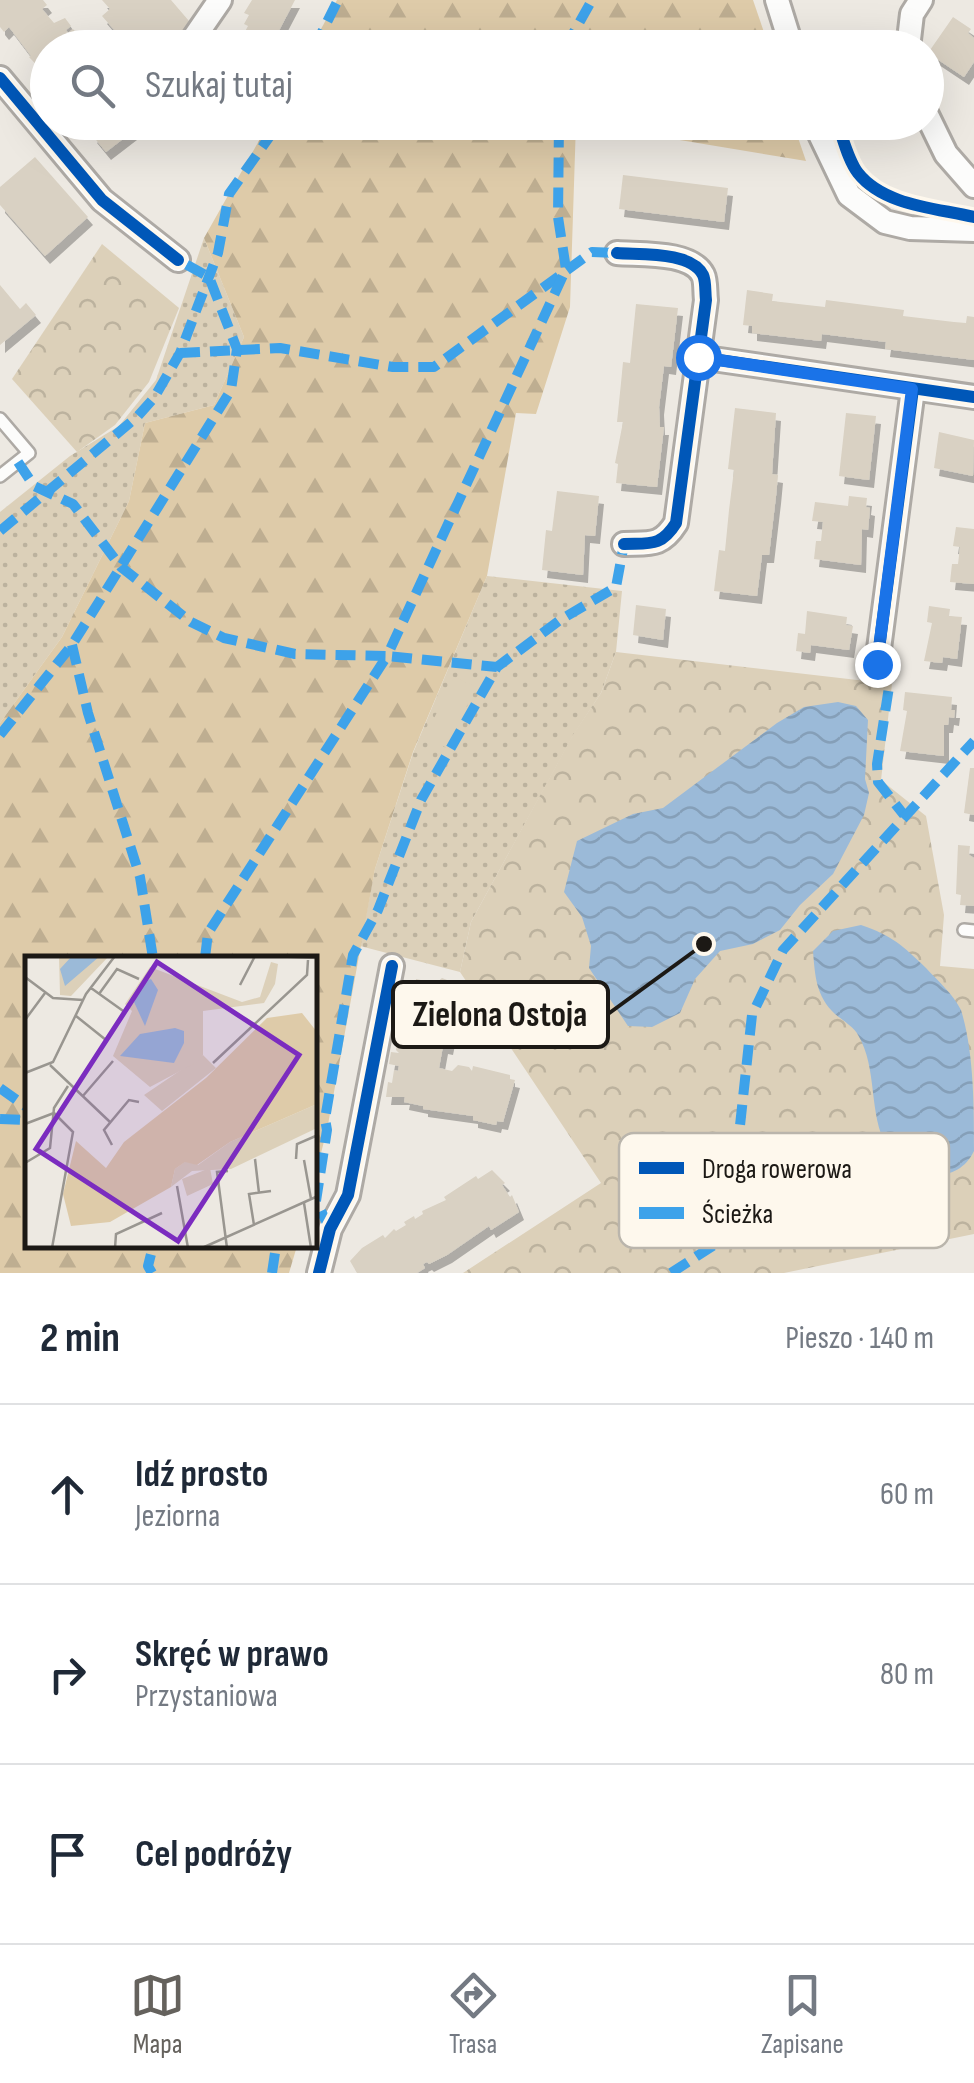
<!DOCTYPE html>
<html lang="pl">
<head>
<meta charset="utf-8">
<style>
  body { margin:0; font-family:"Sofia Sans Condensed",sans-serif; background:#f6f6f7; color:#1f2937 }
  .stop { position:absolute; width:30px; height:30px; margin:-22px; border:8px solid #1a73e8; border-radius:50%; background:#fff }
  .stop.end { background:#1a73e8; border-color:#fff; box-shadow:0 2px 10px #0008 }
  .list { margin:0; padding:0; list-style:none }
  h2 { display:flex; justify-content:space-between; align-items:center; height:130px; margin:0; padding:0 40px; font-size:42px }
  h2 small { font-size:32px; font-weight:400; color:#747a83 }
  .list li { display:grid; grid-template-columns:65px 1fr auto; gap:30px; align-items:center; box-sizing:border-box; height:180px; padding:0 40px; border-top:2px solid #e0e1e3 }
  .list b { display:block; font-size:38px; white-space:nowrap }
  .list p { margin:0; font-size:32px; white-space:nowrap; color:#747a83 }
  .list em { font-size:32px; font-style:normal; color:#747a83 }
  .icon { flex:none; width:55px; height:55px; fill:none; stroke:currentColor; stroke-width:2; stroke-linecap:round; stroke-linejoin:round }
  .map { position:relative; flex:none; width:974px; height:1273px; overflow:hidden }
  .search { position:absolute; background:#fff; box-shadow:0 10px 40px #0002; left:30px; right:30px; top:30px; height:110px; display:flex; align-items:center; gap:25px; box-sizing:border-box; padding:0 35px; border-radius:55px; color:#747a83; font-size:38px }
  .sheet { height:670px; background:#fff }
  nav { display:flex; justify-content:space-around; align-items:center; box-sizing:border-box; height:140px; border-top:2px solid #e0e1e3; background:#fff; font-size:28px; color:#747a83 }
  nav a { display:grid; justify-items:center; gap:5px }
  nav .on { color:#65625d }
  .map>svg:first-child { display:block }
</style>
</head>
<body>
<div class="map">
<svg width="974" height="1273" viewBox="0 0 974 1273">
  <defs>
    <pattern id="grass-dots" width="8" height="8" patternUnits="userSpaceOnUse" patternTransform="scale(2.5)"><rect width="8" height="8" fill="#dcd0b9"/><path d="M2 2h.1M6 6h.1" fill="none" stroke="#bcb29e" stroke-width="1.8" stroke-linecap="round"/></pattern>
    <pattern id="forest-firs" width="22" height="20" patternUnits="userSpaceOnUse" patternTransform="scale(2.5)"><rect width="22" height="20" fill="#decba9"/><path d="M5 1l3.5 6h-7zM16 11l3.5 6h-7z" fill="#beae91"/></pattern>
    <pattern id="park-crowns" width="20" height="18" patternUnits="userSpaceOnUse" patternTransform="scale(2.5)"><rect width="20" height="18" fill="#dcd0b9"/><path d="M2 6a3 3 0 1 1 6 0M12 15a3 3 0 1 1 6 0" fill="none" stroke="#bcb29e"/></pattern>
    <pattern id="water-waves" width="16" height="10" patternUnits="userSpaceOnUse" patternTransform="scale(2.5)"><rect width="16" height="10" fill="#9bbad8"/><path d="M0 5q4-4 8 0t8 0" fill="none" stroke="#859fb8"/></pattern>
    <filter id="shadow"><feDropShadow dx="5" dy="8" stdDeviation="0" flood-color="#0004"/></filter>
  </defs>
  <rect width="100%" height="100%" fill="#ede9e2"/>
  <g fill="url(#grass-dots)">
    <path d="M204,238L244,337L214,405L145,423L129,501L62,637L0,723V512L70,456L119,426L156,380Z"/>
    <path d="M487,576L622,591L616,652L601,693L574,734L471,922L460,972L360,946L375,869L413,753Z"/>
  </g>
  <g fill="url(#forest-firs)">
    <path d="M337,0H753L769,47H311Z"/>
    <path d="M269,123H576L570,307L536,414L516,413L487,576L413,752L375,869L327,1130L315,1176V958H28V1246H297L289,1273H0V723L62,637L129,501L145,423L214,405L244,337L204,238Z"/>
    <path d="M577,123H793L806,161Z"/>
  </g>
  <g fill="url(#park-crowns)">
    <path d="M102,244L179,308L149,382L115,425L77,452L12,379Z"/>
    <path d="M616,652L892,684L881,780L926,816L944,915L940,966L974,969V1234L784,1273H463L601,1183L460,972L471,922L574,733L601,693Z"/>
  </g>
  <path fill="#dcd0b9" d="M454,677L476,687L447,748L425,737Z"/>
  <g fill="url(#water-waves)">
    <path d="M838,702L856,706L868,720L865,779L869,793L864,815L833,874L800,905L780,930L753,944L720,951L695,979L680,1013L652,1027L628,1026L589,968L591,946L582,917L564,892L577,841L633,814L663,808L777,723L804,707Z"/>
    <path d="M861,925C893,936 902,945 926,968C938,981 953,994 961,1010C974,1052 974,1106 974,1151C956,1189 904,1178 887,1147C868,1114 878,1068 858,1035C854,1027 842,1020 835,1014C816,996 815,976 813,951L833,931Z"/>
  </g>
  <g fill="#d9d1c3" filter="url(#shadow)">
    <path d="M0,0H43L47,5L42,9L54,23L65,18L71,26L66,30L68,33L73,29L80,37L74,42L76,45L82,41L88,48H48V77L29,57L31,56L9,27L4,32L0,27Z"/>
    <path d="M102,0H171L189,21L184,38L173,48H143L137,40L129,47L102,16L110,9Z"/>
    <path d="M252,0H295L274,40L271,39L266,48L237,46L248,26L244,24L249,15L244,13Z"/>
    <path d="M953,17L971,29L968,33L974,38V62L964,77L928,53Z"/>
    <path d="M80,122H145L106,152L92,135L96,131L90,124L85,128Z"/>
    <path d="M35,157L88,217L45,256L0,205V187Z"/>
    <path d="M623,175L728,188L724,222L619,209Z"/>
    <path d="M0,285L20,309L26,303L36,315L0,345Z"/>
    <path d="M747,290L773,294L772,301L825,307L826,300L904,310L903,316L954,322L966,323L967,316L974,317V360L885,349L886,342L822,334L821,341L752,333V326L743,325Z"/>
    <path d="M636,304L678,308L671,367L664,366L659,407L660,427H664L657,487L616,483L618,464L615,463L623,422H617L621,383L623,362L630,363Z"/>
    <path d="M735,408L776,413L772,474L778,475L776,496L769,555H762L757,596L714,591L719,550L725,551L729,510L734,470L728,469Z"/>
    <path d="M846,413L876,416L869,480L839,476Z"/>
    <path d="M939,432L974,440L973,476L934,468Z"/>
    <path d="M557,491L599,496L595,536L585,535L583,575L542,570L546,530L552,531Z"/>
    <path d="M849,496L867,498L866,507L870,508L868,530L862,529L861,565L814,559L816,541H821L823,522L812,521L815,502L848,506Z"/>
    <path d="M956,527L974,529V584L950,582L952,564H958L960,547L953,546Z"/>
    <path d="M636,605L666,609L663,640L633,635Z"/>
    <path d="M929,606L950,609L949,616L962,617L957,659L943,657L942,663L924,661L932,623L927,622Z"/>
    <path d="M807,611L847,617L846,625L853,626L849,650L811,645L810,653L796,651L798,633L805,634Z"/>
    <path d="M905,692L952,697L951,710H955L954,718L949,717L948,725H944V756L900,751L907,711L903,710Z"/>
    <path d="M970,768H974V815L964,813Z"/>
    <path d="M958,845L970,846L969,855L974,858V906L960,905L961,895L956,894Z"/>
    <path d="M442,978L460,985L457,1000L463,1002L458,1028L452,1027L448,1047L443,1046L439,1068L452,1071L458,1065L469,1067L472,1071L473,1066L510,1075V1079L515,1080L503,1122L497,1121L496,1125L473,1120V1116L423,1109V1106L404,1102L405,1097H386L388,1082L392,1083L394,1070L398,1071L399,1066L389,1064L391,1052L399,1053L396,1050L398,1037L401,1038L405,1017L408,1018L410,1009L404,1002L406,990H409L410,985L415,986L416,979L436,983Z"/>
    <path d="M492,1170L505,1183L502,1185L510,1197L512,1195L519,1212L491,1230L489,1226L447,1255L429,1264L427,1262L423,1264L425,1268L417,1273H357L350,1261L362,1248L383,1235L385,1238L394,1229L396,1231L406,1225L404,1222L414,1216L415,1219L423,1214L422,1211L446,1200L444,1197L476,1176L478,1179Z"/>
  </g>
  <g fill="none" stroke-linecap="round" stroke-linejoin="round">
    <g stroke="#aeaaa5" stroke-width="16">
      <g id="service">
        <path d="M0,419L29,453L0,476"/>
        <path d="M964,930L974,931"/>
      </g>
    </g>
    <g stroke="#aeaaa5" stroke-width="28">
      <g id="minor">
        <path d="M777,0L792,48"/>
        <path d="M187,48L220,0"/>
        <path d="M908,48L912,14L921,0"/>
        <path d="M0,78L102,200L178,260"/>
        <path d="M926,113L946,154L974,186"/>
        <path d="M814,122L849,195L885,222L910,228L974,230"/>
        <path d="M617,253C640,255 691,251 703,275C706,281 705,293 706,300L676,523C661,547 650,543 624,544"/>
        <path d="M699,357L974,397"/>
        <path d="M877,664L913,389"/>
        <path d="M319,1273L330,1229L348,1195L392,966"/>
      </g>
    </g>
    <use href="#service" stroke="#fcfcfb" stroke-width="11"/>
    <use href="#minor" stroke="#fcfcfb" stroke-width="22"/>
    <g stroke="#3da2ea" stroke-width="10" stroke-dasharray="20 10" stroke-linecap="butt">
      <path d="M314,48L338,0"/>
      <path d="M565,48L592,0"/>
      <path d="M180,353L280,348L393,367H434L592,252L617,253"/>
      <path d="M18,462L34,486L73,504L121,567L191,622L224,638L295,654L387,656L566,269L558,217L559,122"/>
      <path d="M0,531L137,417L154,398L180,353L218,253L229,194L280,122"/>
      <path d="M72,645L88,713L140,877L153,958"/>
      <path d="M877,664L889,687L877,764L878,782L904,815"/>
      <path d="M0,735L72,645L231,390L237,349L209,277L178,260"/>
      <path d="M205,958L208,933L387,656L497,667"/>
      <path d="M0,1088L28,1108"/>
      <path d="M0,1119L28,1120"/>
      <path d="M330,1229L316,1201L327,1130L325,1119L353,955L378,910L421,800L497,667L560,620L616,587L624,544"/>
      <path d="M152,1273L148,1266L153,1246"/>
      <path d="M272,1273L276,1246"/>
      <path d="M671,1273L728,1236L752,1015L783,950L974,741"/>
    </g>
    <g stroke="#fef8ed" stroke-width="19">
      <g id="cycleway">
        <path d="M0,78L102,200L178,260"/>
        <path d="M837,122C843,138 848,160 858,173C884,206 937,208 974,217"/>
        <path d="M617,253C640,255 691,251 703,275C706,281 705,293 706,300L676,523C661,547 650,543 624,544"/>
        <path d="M699,357L974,397"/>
        <path d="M877,664L913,389"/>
        <path d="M319,1273L330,1229L348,1195L392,966"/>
      </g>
    </g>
    <use href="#cycleway" stroke="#0057b8" stroke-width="12"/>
  </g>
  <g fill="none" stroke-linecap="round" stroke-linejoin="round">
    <path stroke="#1a73e8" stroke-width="12" d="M698,357L912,389L877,664"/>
  </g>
  <g transform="translate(25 956)">
    <rect width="292" height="292" fill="#ede9e2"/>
    <path d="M178,99L191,112L137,155L119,139ZM292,148V172L206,213L167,215L146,231L150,213L161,205L173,209L205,186Z" fill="#dcd0b9"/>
    <path d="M277,57L292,76V148L205,186L172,209L160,206L150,213L146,231L85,266L46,270L38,238L51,185L81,212L99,186L181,122L242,62Z" fill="#decba9"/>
    <path d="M34,0H84L46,40L35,39ZM246,6L253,8L250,28L239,47L178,55V99L172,106L125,131L88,100L107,55L100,48L125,11L217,46L235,41ZM185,212L188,228L162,240L157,223Z" fill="#dcd0b9"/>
    <path d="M47,0H75L40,30L35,13ZM126,23L133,34L120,70L109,46L118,26ZM150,72L159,75V87L149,107L95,100L115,78Z" fill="#9bbad8"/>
    <path fill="none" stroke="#999690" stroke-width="2.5" d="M245,0L293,2M0,21L28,42L58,44M215,29L230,0M66,32L101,57M74,38L92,13L114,23M51,60L81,84M0,64L20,37M188,107L282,19L283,4M25,109L85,166M0,117L28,106L61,38L90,0M57,141L88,105M0,168L29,157M87,189L79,174L104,144L114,146M230,203L234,237M271,203L272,188L293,179M279,204L286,243M0,207L25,192L29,152L43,130M152,230L163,292M279,247L286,292M229,269L224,238L246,235M27,292L48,176L29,157M90,292L91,278L137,257M177,292L293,240M202,292L192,216L203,215"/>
    <path fill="#7b2cbf" fill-opacity="0.15" stroke="#7b2cbf" stroke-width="5" d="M132,6L274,99L153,285L11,193Z"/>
    <rect width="292" height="292" fill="none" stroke="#1c1915" stroke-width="5"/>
  </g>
  <rect x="619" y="1133" width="330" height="115" rx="15" fill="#fef8ed" stroke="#bab5ac" stroke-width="2.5"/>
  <rect x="639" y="1162" width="45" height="12" fill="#0057b8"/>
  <rect x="639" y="1207" width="45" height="12" fill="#3da2ea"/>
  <g font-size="28" fill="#1c1915">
    <text x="702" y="1178">Droga rowerowa</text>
    <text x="702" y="1223">Ścieżka</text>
  </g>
  <path fill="none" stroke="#1c1915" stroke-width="4" d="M704 944L608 1014"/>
  <circle fill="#1c1915" stroke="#fef8ed" stroke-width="4" cx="704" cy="944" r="10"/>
  <rect fill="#fef8ed" stroke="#1c1915" stroke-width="4" x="393" y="982" width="215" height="65" rx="10"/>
  <g font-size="35" text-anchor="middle" font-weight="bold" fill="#1c1915">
    <text x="500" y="1026">Zielona Ostoja</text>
  </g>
</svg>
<div class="stop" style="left:698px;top:357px"></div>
<div class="stop end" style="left:877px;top:664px"></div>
<div class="search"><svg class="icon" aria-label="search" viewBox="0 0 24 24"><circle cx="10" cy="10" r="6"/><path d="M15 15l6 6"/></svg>Szukaj tutaj</div>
</div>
<section class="sheet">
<h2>2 min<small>Pieszo · 140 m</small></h2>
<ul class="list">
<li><svg class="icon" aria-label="ahead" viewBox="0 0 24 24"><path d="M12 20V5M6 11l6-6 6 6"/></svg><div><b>Idź prosto</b><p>Jeziorna</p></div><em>60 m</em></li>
<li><svg class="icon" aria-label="right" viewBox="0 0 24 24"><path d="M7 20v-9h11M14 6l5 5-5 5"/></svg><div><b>Skręć w prawo</b><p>Przystaniowa</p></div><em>80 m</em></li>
<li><svg class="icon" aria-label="arrive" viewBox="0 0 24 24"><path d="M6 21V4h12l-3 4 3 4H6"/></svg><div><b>Cel podróży</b></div></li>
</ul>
</section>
<nav>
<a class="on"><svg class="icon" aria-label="map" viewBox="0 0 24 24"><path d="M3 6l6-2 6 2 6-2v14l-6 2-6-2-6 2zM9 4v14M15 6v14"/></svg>Mapa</a>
<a><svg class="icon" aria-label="directions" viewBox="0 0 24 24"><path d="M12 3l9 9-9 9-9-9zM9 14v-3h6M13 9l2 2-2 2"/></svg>Trasa</a>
<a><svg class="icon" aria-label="saved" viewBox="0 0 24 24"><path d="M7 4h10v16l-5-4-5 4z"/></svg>Zapisane</a>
</nav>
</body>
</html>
